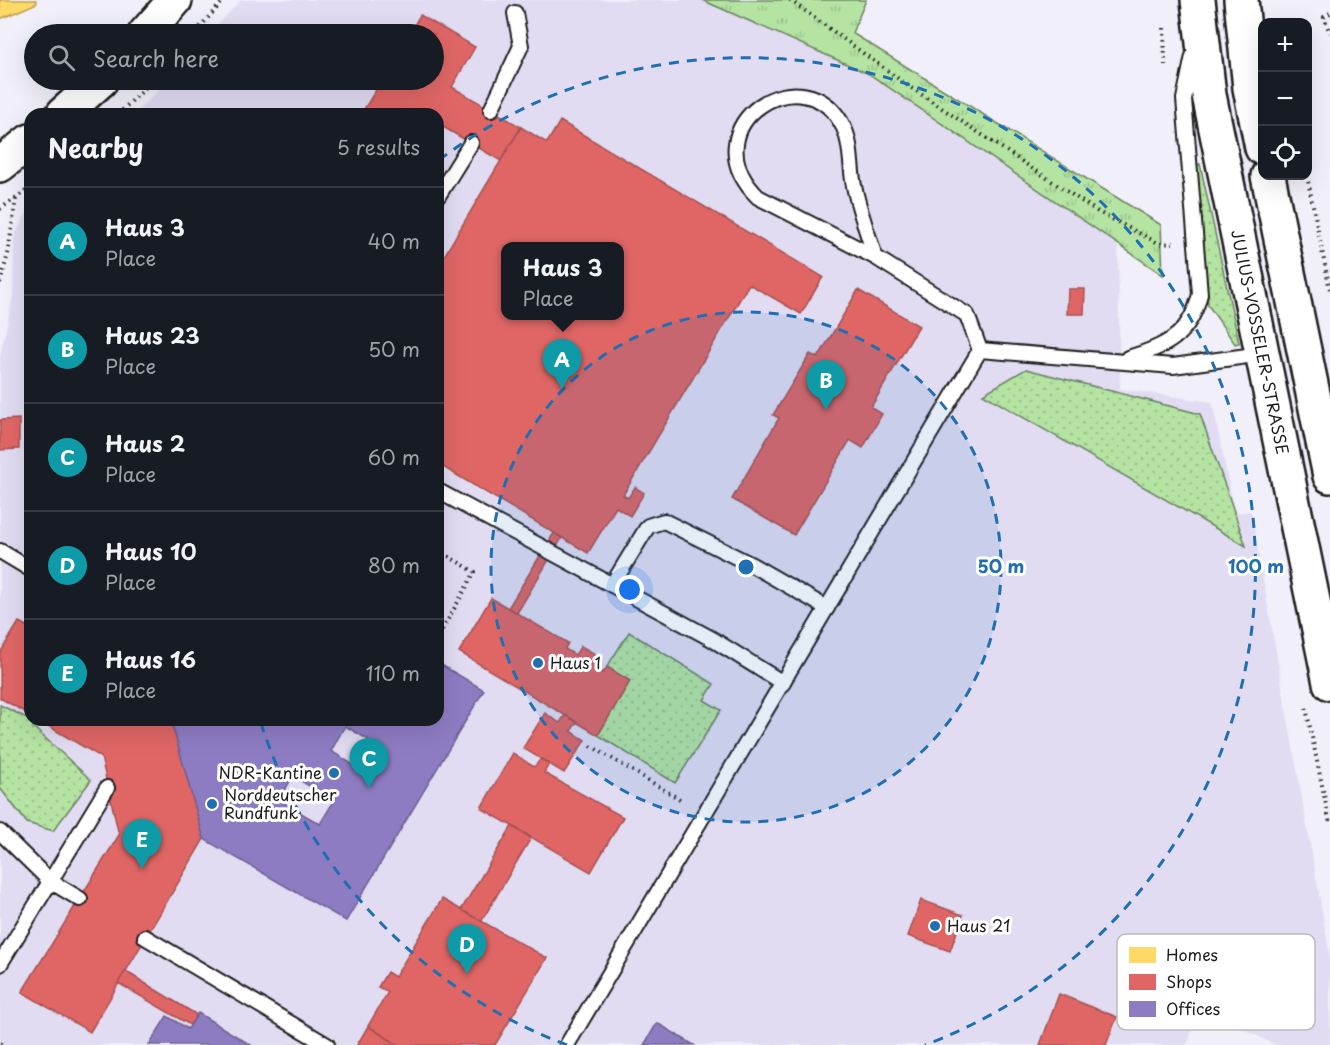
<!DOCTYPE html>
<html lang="en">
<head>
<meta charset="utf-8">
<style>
  body { margin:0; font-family:"Playpen Sans",sans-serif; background:#20242c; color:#f1f3f6 }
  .controls { position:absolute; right:18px; top:18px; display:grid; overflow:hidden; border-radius:12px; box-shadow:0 6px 24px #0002 }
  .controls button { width:54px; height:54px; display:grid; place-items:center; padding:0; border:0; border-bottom:2px solid #363941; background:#171b24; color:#f1f3f6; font:30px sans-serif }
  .you { position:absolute; left:630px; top:590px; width:21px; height:21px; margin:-15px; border:4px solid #fff; border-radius:50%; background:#1a73e8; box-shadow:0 0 0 9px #1a73e833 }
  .badge { display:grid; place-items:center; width:39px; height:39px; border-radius:50%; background:#1f6fb2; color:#fff; font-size:20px; font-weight:700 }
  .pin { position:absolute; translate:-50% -50px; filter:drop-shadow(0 2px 3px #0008) }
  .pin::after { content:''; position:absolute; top:32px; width:21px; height:18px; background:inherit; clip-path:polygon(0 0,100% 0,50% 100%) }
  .popup { position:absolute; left:501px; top:242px; width:123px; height:78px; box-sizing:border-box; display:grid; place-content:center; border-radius:12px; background:#171b24; filter:drop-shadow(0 2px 4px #0005); font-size:20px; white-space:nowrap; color:#9ea1a6 }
  .popup b { font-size:22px; color:#f1f3f6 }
  .popup::after { content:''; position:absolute; left:50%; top:100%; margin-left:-12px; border:12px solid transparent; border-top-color:#171b24 }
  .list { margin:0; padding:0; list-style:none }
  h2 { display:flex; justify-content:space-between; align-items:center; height:78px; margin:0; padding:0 24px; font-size:26px }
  h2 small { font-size:20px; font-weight:400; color:#9ea1a6 }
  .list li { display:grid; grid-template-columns:39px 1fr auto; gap:18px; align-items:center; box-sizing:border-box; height:108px; padding:0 24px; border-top:2px solid #363941 }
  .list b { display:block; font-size:22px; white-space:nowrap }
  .list p { margin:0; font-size:20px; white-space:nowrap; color:#9ea1a6 }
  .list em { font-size:20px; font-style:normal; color:#9ea1a6 }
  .icon { flex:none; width:33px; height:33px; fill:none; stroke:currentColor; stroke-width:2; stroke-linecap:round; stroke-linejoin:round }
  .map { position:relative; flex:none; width:1330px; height:1045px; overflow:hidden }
  .search { position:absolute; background:#171b24; box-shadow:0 6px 24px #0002; left:24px; top:24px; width:420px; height:66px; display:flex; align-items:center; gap:15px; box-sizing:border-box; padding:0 21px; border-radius:33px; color:#9ea1a6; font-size:22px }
  .panel { position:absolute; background:#171b24; box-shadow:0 6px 24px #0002; left:24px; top:108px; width:420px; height:618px; border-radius:18px }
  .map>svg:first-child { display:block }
</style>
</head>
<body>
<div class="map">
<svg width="1330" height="1045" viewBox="0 0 1330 1045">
  <defs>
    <pattern id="grass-dots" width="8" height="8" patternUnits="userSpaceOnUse" patternTransform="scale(1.5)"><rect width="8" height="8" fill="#b4e3a2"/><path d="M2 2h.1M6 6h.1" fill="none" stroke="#9ac28b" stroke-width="1.8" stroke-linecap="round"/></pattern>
    <pattern id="park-tufts" width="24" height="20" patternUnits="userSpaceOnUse" patternTransform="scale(1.5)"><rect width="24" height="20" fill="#b4e3a2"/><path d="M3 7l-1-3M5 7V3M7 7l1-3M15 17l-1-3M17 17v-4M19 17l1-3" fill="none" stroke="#9ac28b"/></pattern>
  </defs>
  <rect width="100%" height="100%" fill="#f1eff9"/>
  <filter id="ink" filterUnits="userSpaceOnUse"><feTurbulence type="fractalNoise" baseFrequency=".0167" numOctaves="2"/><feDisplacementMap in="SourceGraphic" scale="12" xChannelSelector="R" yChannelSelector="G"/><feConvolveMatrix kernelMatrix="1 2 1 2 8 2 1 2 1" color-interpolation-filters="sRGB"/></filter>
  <g filter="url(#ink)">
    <path fill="#e1dcf2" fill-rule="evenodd" d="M241,0H702L869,74L1118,243L1120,389L1212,402L1235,513L1251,511L1330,956V1045H1275L1201,1007L1187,1045H0V356L13,297L14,238L30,206V720H438V114H134L169,80H434V34H209ZM505,246H619V316H505Z"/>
    <g fill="url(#grass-dots)" stroke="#68805f" stroke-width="1.5">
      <path d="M1200,164L1239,343L1235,344L1208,305L1196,165Z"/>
      <path d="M1026,369L1200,414L1246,546L983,394Z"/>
      <path d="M629,632L714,684L704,700L721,710L675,783L598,735L630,681L607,667Z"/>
      <path d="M0,705L33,721V727L91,780L53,831L27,823L0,788Z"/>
    </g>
    <path fill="url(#park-tufts)" stroke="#68805f" stroke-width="1.5" d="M702,0H866L852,33L1161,225L1163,275L869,74Z"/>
    <path fill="#ffd966" stroke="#bba050" stroke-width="1.5" d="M0,0H36L37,3L0,19Z"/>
    <g fill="#e06666" stroke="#a55050" stroke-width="1.5" fill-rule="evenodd">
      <path d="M420,15L475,47L452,87L521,127L501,161L438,124V114H361L382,80H434V34H409Z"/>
      <path d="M560,121L823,277L801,314L749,284L623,495L628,498L635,487L644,493L630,516L616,507L588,553L438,464V266L521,127L547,143ZM505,246H619V316H505Z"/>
      <path d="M1068,289H1085L1084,314H1067Z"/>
      <path d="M858,290L919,326L871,407L882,414L863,448L850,440L794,535L732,499L779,418L773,415L810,354L818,358Z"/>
      <path d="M19,419V449L0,450V420Z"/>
      <path d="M554,533L562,538L517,613L508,608Z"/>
      <path d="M491,598L568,643L565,649L575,655L581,646L602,658L596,669L603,673L607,667L630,681L598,735L459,652Z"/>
      <path d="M19,622L30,628V715L0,698V653Z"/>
      <path d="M545,713L560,723L565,715L577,722L571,731L585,740L564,773L523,748Z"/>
      <path d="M38,720H171L204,839L90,1032L22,992L119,835L101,757Z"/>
      <path d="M513,753L534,767L541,759L549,764L544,773L623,817L591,872L481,808Z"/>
      <path d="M512,826L531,838L481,922L461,910Z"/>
      <path d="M442,899L547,958L495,1045H398L368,1026L388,992L378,987L387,972L395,977Z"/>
      <path d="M921,900L963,915L950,951L908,936Z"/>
      <path d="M125,971L197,1015L190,1025L118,983Z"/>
      <path d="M1059,994L1117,1017L1106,1045H1040Z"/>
      <path d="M368,1026L398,1045H357Z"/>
    </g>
    <g fill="#8e7cc3" stroke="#6c5f91" stroke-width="1.5" fill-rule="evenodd">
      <path d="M438,663L484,690L346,921L204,839L171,720H438ZM345,726L369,740L355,766L331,751ZM293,776L334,801L320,824L279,800Z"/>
      <path d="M198,1013L251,1045H149L167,1016L188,1029Z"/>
      <path d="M657,1023L694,1045H644Z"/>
    </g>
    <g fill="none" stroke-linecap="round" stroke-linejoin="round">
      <g stroke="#1c1c1c" stroke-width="18">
        <g id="service">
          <path d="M491,110L521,46L515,13"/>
          <path d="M438,196L471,143"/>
          <path d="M875,257C868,234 859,210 854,186C850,167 852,145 844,128C807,49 686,125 758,197L875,257L967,315L980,350"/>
          <path d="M1128,358C1165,347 1190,336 1200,294L1184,99L1193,56"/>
          <path d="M438,491L712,639L783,683"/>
          <path d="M0,551L30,569"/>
          <path d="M612,585L648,526L664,521L752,565L827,608"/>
          <path d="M0,832L50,881L80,899"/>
          <path d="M145,937L327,1045"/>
          <path d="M0,964L107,788"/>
          <path d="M567,1045L980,350L1173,366L1262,354"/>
        </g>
      </g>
      <g stroke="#1c1c1c" stroke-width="38">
        <g id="tertiary">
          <path d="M145,34L175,0"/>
          <path d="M63,114L101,80"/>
          <path d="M0,165L30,141"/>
        </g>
      </g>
      <g stroke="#1c1c1c" stroke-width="38">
        <g id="primary">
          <path id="s1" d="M1198,0L1209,95L1330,683"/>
          <path d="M1241,0L1250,88L1262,148"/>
          <path d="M1268,176L1330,476"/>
        </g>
      </g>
      <g stroke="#1c1c1c" stroke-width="4" stroke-dasharray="1.5 4.5" stroke-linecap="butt">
        <path d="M790,0L907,85L1098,212L1160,244L1173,243"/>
        <path d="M1330,13L1324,17L1330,33"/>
        <path d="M200,27L224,0"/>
        <path d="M1164,28L1165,65"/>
        <path d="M118,114L154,80"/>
        <path d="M1307,176L1330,290"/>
        <path d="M0,209L30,188"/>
        <path d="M0,283L8,254L16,199"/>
        <path d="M438,550L475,572L438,637"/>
        <path d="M1306,708L1330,824"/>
        <path d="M591,746L683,801"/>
        <path d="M0,1043L3,1045"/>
      </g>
      <use href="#service" stroke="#fff" stroke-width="14"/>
      <use href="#tertiary" stroke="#fff" stroke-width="33"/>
      <use href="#primary" stroke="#fff" stroke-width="33"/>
    </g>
  </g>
  <circle cx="746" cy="567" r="255" fill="#1f6fb2" fill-opacity=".12"/>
  <g fill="none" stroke="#1f6fb2" stroke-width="3" stroke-dasharray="10 8">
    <circle cx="746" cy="567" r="255"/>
    <path d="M567 1045A510 510 0 0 1 260 720M439 160A510 510 0 1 1 925 1045"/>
  </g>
  <g fill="#1f6fb2" stroke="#fff" stroke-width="2">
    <circle cx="538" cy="663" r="6"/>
    <circle cx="334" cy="773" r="6"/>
    <circle cx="212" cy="804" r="6"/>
    <circle cx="935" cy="926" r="6"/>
  </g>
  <g text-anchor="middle" stroke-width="6" stroke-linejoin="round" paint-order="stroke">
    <g font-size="16" fill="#1c1c1c" stroke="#fff">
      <text dy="6" stroke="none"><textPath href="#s1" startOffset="348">JULIUS-VOSSELER-STRASSE</textPath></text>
    </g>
    <g font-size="16" fill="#1c1c1c" stroke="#fff" text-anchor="start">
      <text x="550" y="669">Haus 1</text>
      <text x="322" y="779" text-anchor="end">NDR-Kantine</text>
      <text x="224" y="801">Norddeutscher<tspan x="224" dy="18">Rundfunk</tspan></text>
      <text x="947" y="932">Haus 21</text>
    </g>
  </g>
  <rect x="1117" y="934" width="198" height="96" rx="9" fill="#fff" stroke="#bbb" stroke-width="1.5"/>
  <rect x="1129" y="947" width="27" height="16" fill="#ffd966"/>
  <rect x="1129" y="974" width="27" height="16" fill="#e06666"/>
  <rect x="1129" y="1001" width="27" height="16" fill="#8e7cc3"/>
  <g font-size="16" fill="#1c1c1c">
    <text x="1166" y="961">Homes</text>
    <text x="1166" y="988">Shops</text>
    <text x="1166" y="1015">Offices</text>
  </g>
  <circle cx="746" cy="567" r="9" fill="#1f6fb2" stroke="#fff" stroke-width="3"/>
  <g font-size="18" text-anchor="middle" font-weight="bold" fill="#1f6fb2" stroke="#fff" stroke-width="6" stroke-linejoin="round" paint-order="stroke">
    <text x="1001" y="573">50 m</text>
    <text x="1256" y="573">100 m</text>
  </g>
</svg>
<div class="controls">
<button>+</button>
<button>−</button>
<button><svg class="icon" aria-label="locate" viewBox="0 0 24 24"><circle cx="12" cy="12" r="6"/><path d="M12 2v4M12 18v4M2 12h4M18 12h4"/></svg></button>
</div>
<div class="you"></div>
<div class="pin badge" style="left:562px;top:389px;background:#0f9aa8">A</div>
<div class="popup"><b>Haus 3</b>Place</div>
<div class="pin badge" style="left:826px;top:410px;background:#0f9aa8">B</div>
<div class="pin badge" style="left:369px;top:788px;background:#0f9aa8">C</div>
<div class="pin badge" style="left:467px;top:974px;background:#0f9aa8">D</div>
<div class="pin badge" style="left:142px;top:869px;background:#0f9aa8">E</div>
<div class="search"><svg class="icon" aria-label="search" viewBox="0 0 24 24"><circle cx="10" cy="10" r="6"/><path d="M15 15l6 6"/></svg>Search here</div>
<section class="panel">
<h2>Nearby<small>5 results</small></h2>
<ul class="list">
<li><span class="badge" style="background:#0f9aa8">A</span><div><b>Haus 3</b><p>Place</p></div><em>40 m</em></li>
<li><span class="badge" style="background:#0f9aa8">B</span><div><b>Haus 23</b><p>Place</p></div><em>50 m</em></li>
<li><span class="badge" style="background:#0f9aa8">C</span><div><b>Haus 2</b><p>Place</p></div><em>60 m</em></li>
<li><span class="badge" style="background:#0f9aa8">D</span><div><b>Haus 10</b><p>Place</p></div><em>80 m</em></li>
<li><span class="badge" style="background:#0f9aa8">E</span><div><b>Haus 16</b><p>Place</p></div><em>110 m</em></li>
</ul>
</section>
</div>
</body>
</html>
